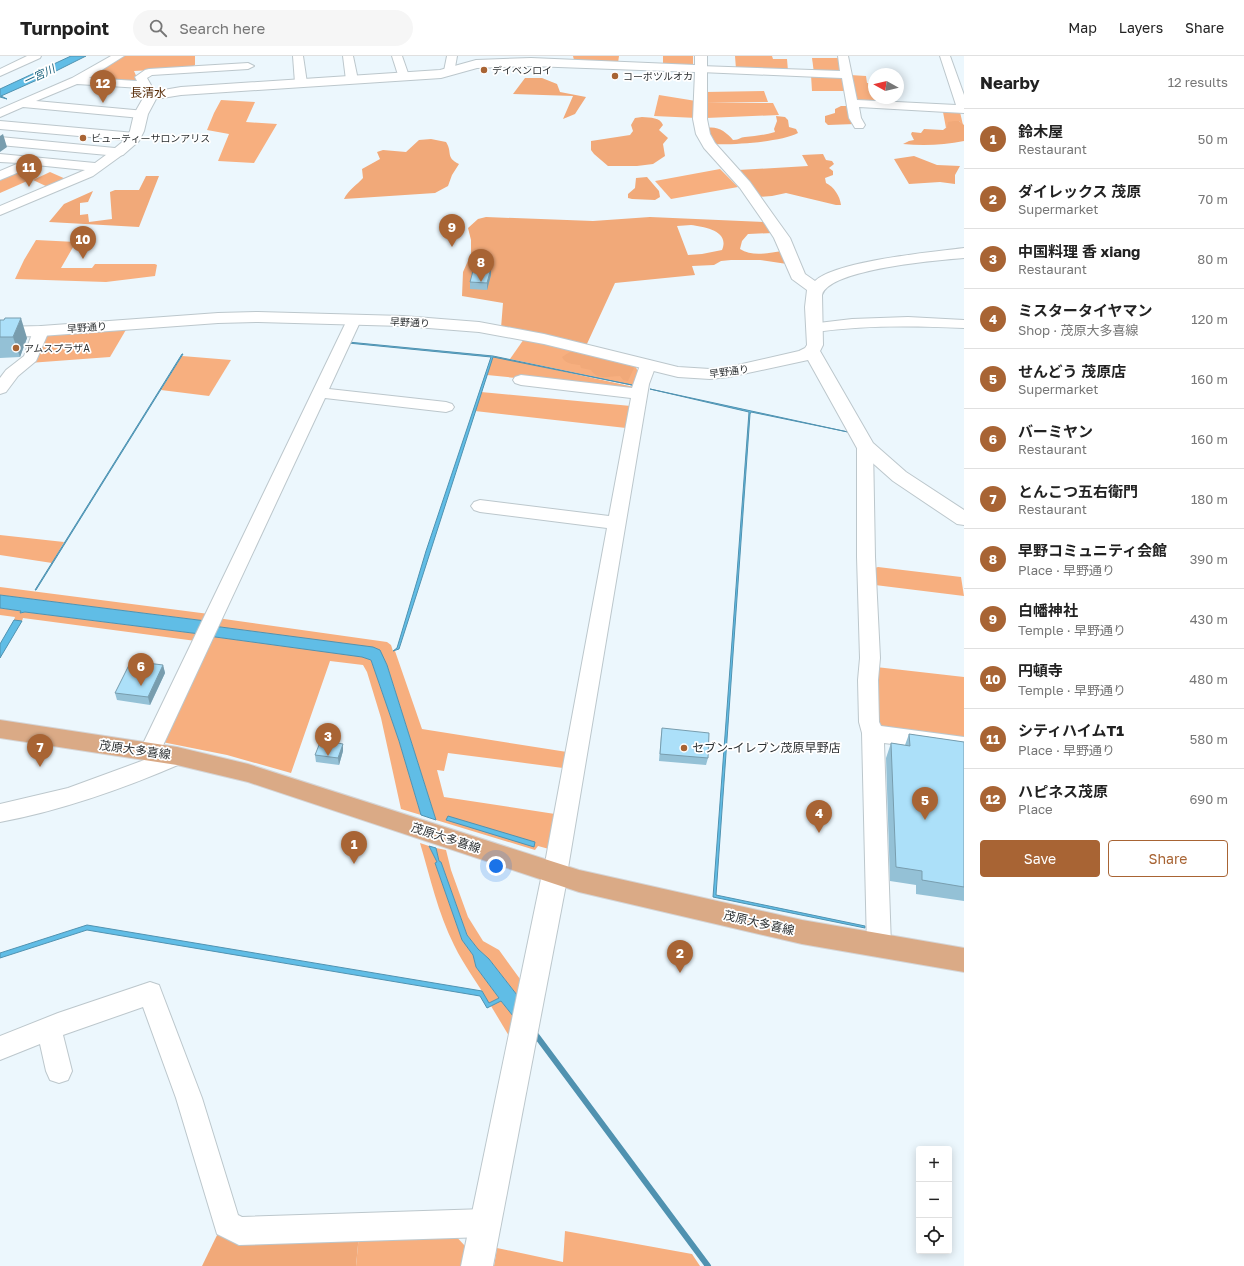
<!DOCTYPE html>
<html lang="en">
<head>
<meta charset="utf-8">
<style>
  body { margin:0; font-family:"Golos Text","Noto Sans JP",sans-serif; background:#f6f6f6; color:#222 }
  .controls { position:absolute; right:12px; bottom:12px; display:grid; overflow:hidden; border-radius:4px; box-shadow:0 2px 10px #0003 }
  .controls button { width:36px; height:36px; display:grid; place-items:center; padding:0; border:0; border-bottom:1px solid #e0e0e0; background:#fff; color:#222; font:20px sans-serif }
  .compass { position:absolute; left:868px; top:12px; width:36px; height:36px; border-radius:50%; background:#fff; box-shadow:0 2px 10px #0003; rotate:278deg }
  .you { position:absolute; left:496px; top:810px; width:14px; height:14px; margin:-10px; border:3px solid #fff; border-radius:50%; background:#1a73e8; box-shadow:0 0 0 6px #1a73e833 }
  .badge { display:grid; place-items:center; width:26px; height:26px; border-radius:50%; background:#a86434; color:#fff; font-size:13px; font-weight:700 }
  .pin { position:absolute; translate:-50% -33px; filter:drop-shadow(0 1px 2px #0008) }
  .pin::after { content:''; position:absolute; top:21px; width:14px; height:12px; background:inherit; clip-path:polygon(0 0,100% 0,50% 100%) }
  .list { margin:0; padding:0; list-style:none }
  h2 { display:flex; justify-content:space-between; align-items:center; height:52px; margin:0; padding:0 16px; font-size:17px }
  h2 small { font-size:13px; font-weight:400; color:#767676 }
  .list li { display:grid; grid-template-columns:26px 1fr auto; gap:12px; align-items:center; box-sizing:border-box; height:60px; padding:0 16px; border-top:1px solid #e0e0e0 }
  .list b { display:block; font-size:15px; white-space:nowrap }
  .list p { margin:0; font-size:13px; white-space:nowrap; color:#767676 }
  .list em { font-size:13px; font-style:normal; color:#767676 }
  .actions { display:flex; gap:8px; padding:12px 16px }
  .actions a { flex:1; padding:9px 0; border:1px solid #a86434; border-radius:4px; text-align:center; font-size:14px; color:#a86434 }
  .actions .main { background:#a86434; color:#fff }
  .icon { flex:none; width:22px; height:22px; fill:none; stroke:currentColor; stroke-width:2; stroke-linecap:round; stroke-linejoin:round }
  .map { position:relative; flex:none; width:964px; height:1210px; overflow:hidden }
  header { display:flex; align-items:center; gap:24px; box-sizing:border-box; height:56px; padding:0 20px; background:#fff; border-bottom:1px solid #e0e0e0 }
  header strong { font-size:19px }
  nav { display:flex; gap:22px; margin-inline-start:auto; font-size:14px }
  .search { width:280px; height:36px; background:#f6f6f6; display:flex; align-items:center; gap:10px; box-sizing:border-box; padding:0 14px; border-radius:22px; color:#767676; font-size:15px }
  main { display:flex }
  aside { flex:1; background:#fff }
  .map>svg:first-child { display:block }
</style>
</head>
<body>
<header>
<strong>Turnpoint</strong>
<div class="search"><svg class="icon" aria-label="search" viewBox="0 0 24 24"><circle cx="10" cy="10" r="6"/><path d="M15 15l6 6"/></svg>Search here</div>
<nav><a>Map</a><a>Layers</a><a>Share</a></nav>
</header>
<main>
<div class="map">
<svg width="964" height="1210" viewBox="0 0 964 1210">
  <rect width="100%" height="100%" fill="#ecf7fd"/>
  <g fill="#f7af7f">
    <path d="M122,0H195V9L190,12L134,15L138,24L132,27L89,23L87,20Z"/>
    <path d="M573,0H619L618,7L574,4Z"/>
    <path d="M663,0H693V8L688,10L663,9Z"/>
    <path d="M735,0H772L773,3H787L788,15L736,13Z"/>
    <path d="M812,2H840L843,17H814Z"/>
    <path d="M811,19L844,21L846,35H812Z"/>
    <path d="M850,19L866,20L867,27H874V42H878L879,47L855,44Z"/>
    <path d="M764,35L768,46L706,47L705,36Z"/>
    <path d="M659,39L696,45L697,62L654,60Z"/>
    <path d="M221,44L255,46L246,66L277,68L254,107L218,105L229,78L207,74L214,57Z"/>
    <path d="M706,47H773L779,59L706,62Z"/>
    <path d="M943,56H960L963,69L959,65L946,72Z"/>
    <path d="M720,113L738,131L671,143L655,125Z"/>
    <path d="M18,115L34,122L0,137V122Z"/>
    <path d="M50,116L68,124L50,132L33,124Z"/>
    <path d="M36,184L76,186L61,212H92L95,208H155L157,209L155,220L106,226L15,223L24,204Z"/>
    <path d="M127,272L110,301L29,307L43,277Z"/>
    <path d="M524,283L635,309L638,316L634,329L510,303Z"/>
    <path d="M182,300L231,304L209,340L161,334Z"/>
    <path d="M493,300L634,331V334L487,319Z"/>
    <path d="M481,336L631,350L626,372L475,355Z"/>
    <path d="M0,479L64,486L52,507L0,499Z"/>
    <path d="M878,511L961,521L964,540L875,529V512Z"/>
    <path d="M0,531L209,558L206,565L0,539Z"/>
    <path d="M0,552L21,555V557L25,556L200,578L196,585L23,562L22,565L14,564L15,561L0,559Z"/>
    <path d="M217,562L387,586L391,589L393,595H395L422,673L567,696L563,712L448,697L444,715L437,714L444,741L555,758L549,793L538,790L535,794L436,764L387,609L377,593L213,570Z"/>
    <path d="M208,580L366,601L371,604L399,685L421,759L401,753L381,662L367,616L363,609L330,605L291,717L227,699L162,686Z"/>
    <path d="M876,611L964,621V684L877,670Z"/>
    <path d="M420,787L429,790L437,806L435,807L462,884L473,899L476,911L499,942L489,947C478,927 464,910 454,889C438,857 430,821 420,787Z"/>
    <path d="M436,792L446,794L451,814L468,861L483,885L499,894L520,923L517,939L489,903L478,893L467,879L441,806L439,805Z"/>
    <path d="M501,945L513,960L509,980L491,950Z"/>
    <path d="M451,1175L466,1191L462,1210H356L359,1178Z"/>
    <path d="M565,1175L692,1198L700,1210H494L497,1192L563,1206Z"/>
  </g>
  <g fill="#f1a979" fill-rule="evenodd">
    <path d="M525,22H542L557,28L560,36L586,41L575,58L563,63L573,40L513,38Z"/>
    <path d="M841,50H849L855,68L828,69L825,66V60L835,57V53Z"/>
    <path d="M776,60L785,61L788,64L789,71L796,73L798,77C781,86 733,89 713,88L707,72C718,70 726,76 733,84C740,84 740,81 745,81C755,80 765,79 775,76L774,73L777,65Z"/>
    <path d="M642,61C651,62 660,61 663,69L659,74L668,82L663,88L665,100L653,108L637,110H608L594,98L591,94V85L630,79L633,75L631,69L635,62Z"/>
    <path d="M954,65H959L964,69V85C944,89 924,90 903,88L909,85L914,84L911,78L912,76L921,77L924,73L943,74L947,71L948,66Z"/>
    <path d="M431,83L446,86C453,97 445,101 459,108L452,119L448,130L435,137L344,143C348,134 357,129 363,122L362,113L380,103L377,96L383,94L406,96L419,84Z"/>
    <path d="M823,98L826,104L832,105L834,108L829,112L833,115V119L825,122L826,127C834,131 840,140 841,149H836L786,137L772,140L759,141L738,114L808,110L802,99Z"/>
    <path d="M914,100L937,109L960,110L955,119V128L940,126L909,128L894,103Z"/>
    <path d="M146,120H159L139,171L49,166L64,148L93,135L88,146L80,147V159L88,158L89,166L112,163L110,136L115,134H139Z"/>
    <path d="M647,121L659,135L660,141L655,144L632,143L628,142V138L635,132L636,122Z"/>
    <path d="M486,161L593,165L650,161L766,166L773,177L748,178L742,185L740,193C752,201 769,197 782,195L787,208L760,204H731L721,205L714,209L692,210L695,219L615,227L586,290L501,272L503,247L462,240L463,216L471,198V184L468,172L478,163ZM691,169C705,171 730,175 722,194L702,198L688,199L677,170Z"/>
    <path d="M573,294L626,307L634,312L628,325L623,324L620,320C609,320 598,325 591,314L581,312L580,309C573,308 565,308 562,301Z"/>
    <path d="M220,1173L359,1178L356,1210H202Z"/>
  </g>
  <g fill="#60bde6" stroke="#5092b0">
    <path d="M71,0H86L46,20L1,40L7,43L0,41V33Z"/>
    <path d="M348,286L493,300L632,329L493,301L399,593L393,595L397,592L426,495L491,301L348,287Z"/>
    <path d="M182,298H183L36,534H35Z"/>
    <path d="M650,333L848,376L751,356L750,358L716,839L865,870V872L713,841L749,356Z"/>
    <path d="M0,539L206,565L200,578L25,556L20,557L21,555L0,552Z"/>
    <path d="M14,564L22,565L0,602V588Z"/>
    <path d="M213,570L373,591L380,594L387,609L436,764L421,759L399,685L371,604L362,601L208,580Z"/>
    <path d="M448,760L535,786L534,791L446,764Z"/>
    <path d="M429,790L436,792L439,805L441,806L467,879L478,893L489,903L517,939L513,960L501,945L487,952L480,940L87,874L0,902V897L87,869L482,935L489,947L499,942L476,911L473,899L462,884L435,807L437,806Z"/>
  </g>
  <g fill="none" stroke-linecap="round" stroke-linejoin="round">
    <path stroke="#5092b0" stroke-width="6" d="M533,975L708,1210"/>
    <g stroke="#bcc7cc" stroke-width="2">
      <g id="minor">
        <path d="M27,0H41L40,2L0,20V13Z"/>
        <path d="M111,0H124L89,22L137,25L135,21L145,14L149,13L248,7L254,10L248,13L152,19L147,22L157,40L155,42H147L141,32L77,28L36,45L145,55L147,58L145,61L141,62L23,51L0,61V53L72,22Z"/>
        <path d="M293,0H303L307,27L305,29H297L295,27Z"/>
        <path d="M343,0H353L358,24L356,26H348L346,24Z"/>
        <path d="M392,0H402L409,20L407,22H399Z"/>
        <path d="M447,0H457L454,17L450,18L444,15Z"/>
        <path d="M838,0H848L857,44L956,49L940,0H950L964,39V57L859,51L861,62L865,69L863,72H855L849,62L842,22L700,16L694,13L700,10L840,15Z"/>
        <path d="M0,65L135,77L139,78L141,81L139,84L135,85L0,73Z"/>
        <path d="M118,92L122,93L124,96L122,99L93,120L0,159V150L85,114L36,109L0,124V115L19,107L0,106V98L95,107L114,93Z"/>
        <path d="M354,260L359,261L361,264L329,333L446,346L452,348L454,351L452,354L446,356L325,342L159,698L177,692L185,694L188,700L185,706C125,732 64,754 0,766V748L68,732L147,703L142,702L139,696L347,264L349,261Z"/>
        <path d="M908,261L964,264V272C914,270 865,269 815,276L810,274L807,271L810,268L852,263Z"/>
        <path d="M41,270L46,272L49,275L36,305L18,320L6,336L0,338V322L6,314L24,300L33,275L36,272Z"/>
        <path d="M648,304L654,306L656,309L649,328L567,818L563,825L555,828L547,825L543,818L607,472L480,456L474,454L471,450L474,446L480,444L609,460L631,342L521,329L515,327L513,324L515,321L521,319L632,332L640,309L642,306Z"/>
        <path d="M865,385L871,386L873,390L875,501L880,602L878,624L879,666L881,670L964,681V697L884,687L891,890L888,898L879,901L870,898L867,890L862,677L859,666L858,624L860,602L857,501V390L859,386Z"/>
        <path d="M150,926L159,929L162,937L202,1042L238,1159L242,1161L485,1153L495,1157L499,1167L495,1177L485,1181L239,1189L217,1178L176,1042L143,951L63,979L72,1015L68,1024L59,1027L50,1024L46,1015L40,988L0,1004V980L58,957Z"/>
      </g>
    </g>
    <g stroke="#bcc7cc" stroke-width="2">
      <g id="tertiary">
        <path d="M695,0H707V63L710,78L715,87L750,126L777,164L790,182L805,218L815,225C836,205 932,196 964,192V202C939,204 829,213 822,239L823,289L820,295L873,387L906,416L964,454V469L957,468L893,425L858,394L808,304L729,321L710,323L678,321L544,288L479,276L403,270L258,266L218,267L41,280L0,281V271L41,270L218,257L258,256L403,260L479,266L544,278L678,311L710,313L729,311L799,295L805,292L807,289L805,251L807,234L792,223L774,182L765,168L740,132L704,92L696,78L693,63L695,16L531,10L477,12L441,22L181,39L156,43L148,58L144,75L139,85L123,99L118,100L0,89V81L115,92L126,83L130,75L134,58L146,37L181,31L440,14L476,4L531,2L695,9Z"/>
        <path d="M555,807L564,810L568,818L493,1210H461L542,818L546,810Z"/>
      </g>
    </g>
    <g stroke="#d5d5d6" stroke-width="2">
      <path id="primary" d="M0,664L177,691L248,708L579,814L802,864L964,892V916L802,888L579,836L248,726L177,709L0,682Z"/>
    </g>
    <use href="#minor" fill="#fff" fill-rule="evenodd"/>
    <use href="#tertiary" fill="#fff" fill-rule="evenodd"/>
    <use href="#primary" fill="#daaa86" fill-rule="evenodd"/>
  </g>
  <g fill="#94c1d6">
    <path d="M491,219L487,234L470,233V226Z"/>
    <path d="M0,264L27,282L20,301L0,302Z"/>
    <path d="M163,609L165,617L150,649L117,644L115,637Z"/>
    <path d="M662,672L708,702L706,709L659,705L661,679Z"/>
    <path d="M909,678L964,686V845L916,838V829L890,825L886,702L891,687L905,689Z"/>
    <path d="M343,695L339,709L316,706L315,699Z"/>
  </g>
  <g fill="#789dae">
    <path d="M3,78L7,91L0,96V80Z"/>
    <path d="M491,212V219L487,234V227Z"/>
    <path d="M21,262L27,282L20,301L13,281Z"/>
    <path d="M163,609L165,617L150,649L148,641Z"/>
    <path d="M343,688V695L339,709L338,702Z"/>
  </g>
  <g fill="#ace0f9" stroke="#789dae">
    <path d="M474,211L491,212L487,227L470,226Z"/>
    <path d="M5,262H21L13,281H0V264H4Z"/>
    <path d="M131,605L163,609L148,641L115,637Z"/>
    <path d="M662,672L709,677L708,702L660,698Z"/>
    <path d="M909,678L964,686V831L922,824V815L896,811L891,687L910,690Z"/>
    <path d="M321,684L343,688L338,702L315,699Z"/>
  </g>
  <g fill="#a86434" stroke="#fff" stroke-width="1.5">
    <circle cx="484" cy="14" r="4"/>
    <circle cx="615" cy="20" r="4"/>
    <circle cx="83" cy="82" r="4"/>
    <circle cx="16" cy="292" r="4"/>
    <circle cx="684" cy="692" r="4"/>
  </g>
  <g text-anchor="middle" stroke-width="3.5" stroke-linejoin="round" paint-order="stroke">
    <g font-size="10" fill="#2b2f31" stroke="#fff" text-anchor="start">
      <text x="492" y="18">デイベンロイ</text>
      <text x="623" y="24">コーポツルオカ</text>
      <text x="91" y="86">ビューティーサロンアリス</text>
      <text x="24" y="296">アムスプラザA</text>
    </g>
    <g font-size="10" fill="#2b2f31" stroke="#fff">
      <text transform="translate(410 266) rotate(3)" y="4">早野通り</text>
      <text transform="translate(87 271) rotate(-4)" y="4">早野通り</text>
      <text transform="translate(729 315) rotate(-8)" y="4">早野通り</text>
    </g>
    <g font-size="11" font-style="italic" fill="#145e7a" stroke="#fff">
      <text transform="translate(39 19) rotate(-25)" y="4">一宮川</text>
    </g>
    <g font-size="12" fill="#552904" stroke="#fff">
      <text x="148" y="41">長清水</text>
    </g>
    <g font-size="12" fill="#2b2f31" stroke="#fff" text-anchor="start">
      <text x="692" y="696">セブン-イレブン茂原早野店</text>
    </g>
    <g font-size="12" fill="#2b2f31" stroke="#fff">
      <text transform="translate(135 694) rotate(8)" y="4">茂原大多喜線</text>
      <text transform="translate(446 782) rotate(18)" y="4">茂原大多喜線</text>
      <text transform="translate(759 867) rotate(13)" y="4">茂原大多喜線</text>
    </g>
  </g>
</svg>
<div class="controls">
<button>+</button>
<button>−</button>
<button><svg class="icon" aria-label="locate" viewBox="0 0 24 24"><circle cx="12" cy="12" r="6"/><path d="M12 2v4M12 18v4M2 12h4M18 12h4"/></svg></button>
</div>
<svg class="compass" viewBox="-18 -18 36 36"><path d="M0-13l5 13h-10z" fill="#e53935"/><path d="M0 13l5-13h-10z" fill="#767676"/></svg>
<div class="you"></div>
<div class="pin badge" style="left:354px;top:808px">1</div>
<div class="pin badge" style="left:680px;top:917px">2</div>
<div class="pin badge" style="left:328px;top:700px">3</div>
<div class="pin badge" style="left:819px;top:777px">4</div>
<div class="pin badge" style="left:925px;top:764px">5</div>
<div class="pin badge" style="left:141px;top:630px">6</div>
<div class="pin badge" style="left:40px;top:711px">7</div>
<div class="pin badge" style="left:481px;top:226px">8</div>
<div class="pin badge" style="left:452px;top:191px">9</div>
<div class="pin badge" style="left:83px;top:203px">10</div>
<div class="pin badge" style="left:29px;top:131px">11</div>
<div class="pin badge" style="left:103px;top:47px">12</div>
</div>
<aside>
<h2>Nearby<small>12 results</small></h2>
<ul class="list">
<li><span class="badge">1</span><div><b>鈴木屋</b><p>Restaurant</p></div><em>50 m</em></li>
<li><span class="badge">2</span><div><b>ダイレックス 茂原</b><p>Supermarket</p></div><em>70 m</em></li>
<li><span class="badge">3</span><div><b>中国料理 香 xiang</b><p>Restaurant</p></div><em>80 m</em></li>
<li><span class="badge">4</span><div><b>ミスタータイヤマン</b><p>Shop · 茂原大多喜線</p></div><em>120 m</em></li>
<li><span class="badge">5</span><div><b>せんどう 茂原店</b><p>Supermarket</p></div><em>160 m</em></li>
<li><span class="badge">6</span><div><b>バーミヤン</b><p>Restaurant</p></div><em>160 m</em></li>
<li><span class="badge">7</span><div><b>とんこつ五右衛門</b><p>Restaurant</p></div><em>180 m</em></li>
<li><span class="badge">8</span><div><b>早野コミュニティ会館</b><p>Place · 早野通り</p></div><em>390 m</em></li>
<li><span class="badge">9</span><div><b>白幡神社</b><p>Temple · 早野通り</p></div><em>430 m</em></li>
<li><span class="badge">10</span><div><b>円頓寺</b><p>Temple · 早野通り</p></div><em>480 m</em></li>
<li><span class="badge">11</span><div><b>シティハイムT1</b><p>Place · 早野通り</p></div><em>580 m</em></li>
<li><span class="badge">12</span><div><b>ハピネス茂原</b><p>Place</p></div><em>690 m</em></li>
</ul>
<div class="actions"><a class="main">Save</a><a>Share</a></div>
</aside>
</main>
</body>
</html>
